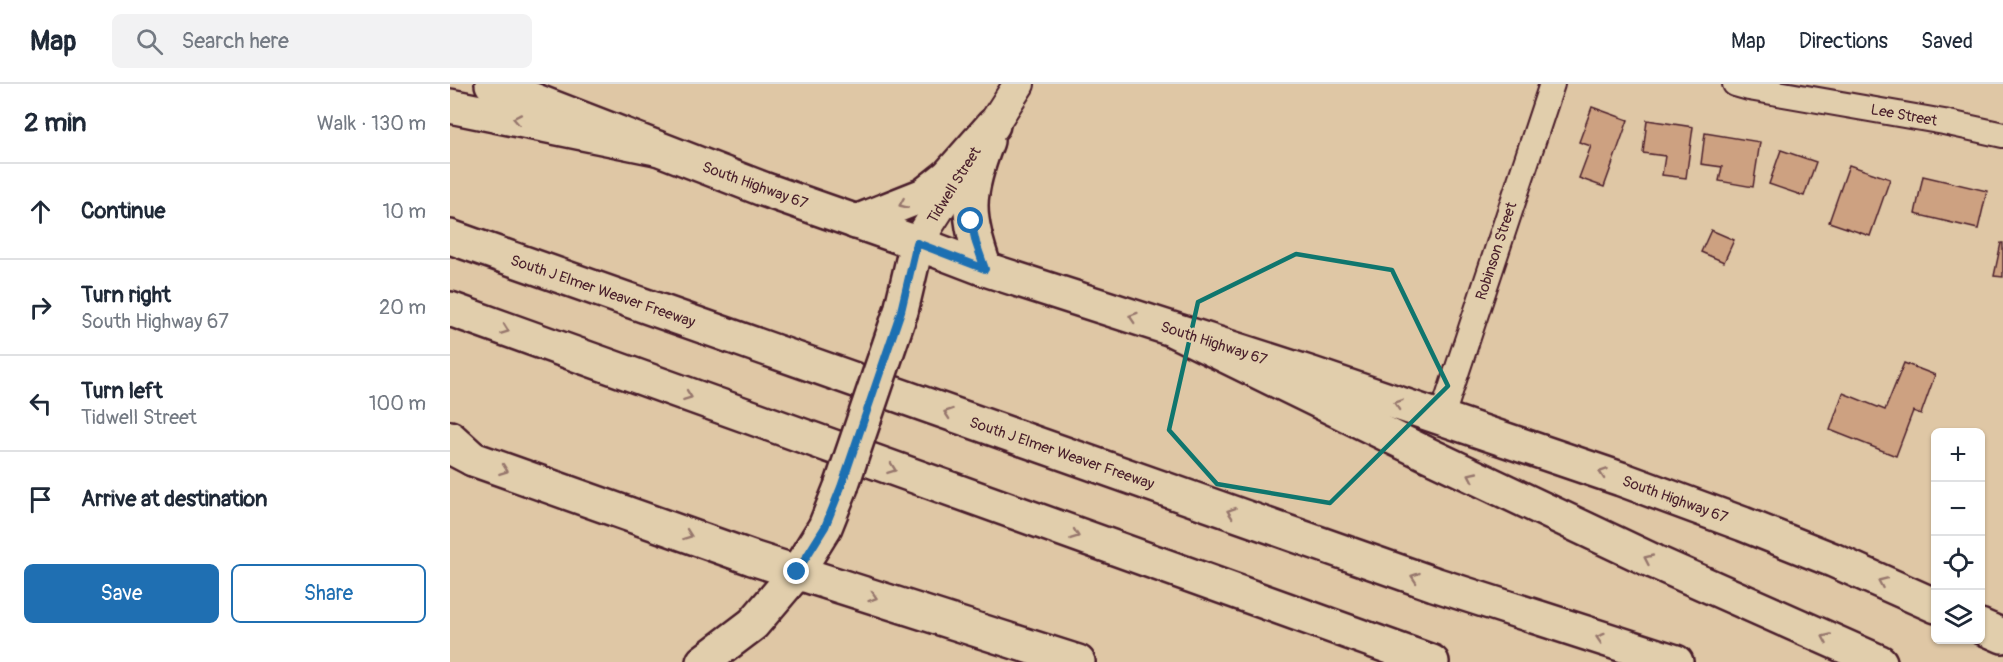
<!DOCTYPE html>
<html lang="en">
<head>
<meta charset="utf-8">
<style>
  body { margin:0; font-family:Pangolin,sans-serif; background:#f2f2f3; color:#1f2937 }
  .controls { position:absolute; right:18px; bottom:18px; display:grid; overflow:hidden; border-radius:9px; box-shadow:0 2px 4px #0004 }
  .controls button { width:54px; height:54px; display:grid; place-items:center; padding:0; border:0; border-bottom:2px solid #e0e1e3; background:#fff; color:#1f2937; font:30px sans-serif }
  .stop { position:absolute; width:18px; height:18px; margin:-14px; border:4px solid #1f6fb2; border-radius:50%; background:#fff }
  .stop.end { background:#1f6fb2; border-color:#fff; box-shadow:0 2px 6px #0008 }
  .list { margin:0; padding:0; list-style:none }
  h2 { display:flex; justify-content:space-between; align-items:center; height:78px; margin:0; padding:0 24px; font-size:26px }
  h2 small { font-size:20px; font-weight:400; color:#747a83 }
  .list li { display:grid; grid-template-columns:39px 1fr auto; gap:18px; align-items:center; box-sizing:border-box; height:96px; padding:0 24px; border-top:2px solid #e0e1e3 }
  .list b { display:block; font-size:22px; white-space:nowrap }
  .list p { margin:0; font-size:20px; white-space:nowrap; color:#747a83 }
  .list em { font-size:20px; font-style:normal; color:#747a83 }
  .actions { display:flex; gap:12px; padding:18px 24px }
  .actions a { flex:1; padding:14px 0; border:2px solid #1f6fb2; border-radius:9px; text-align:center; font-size:21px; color:#1f6fb2 }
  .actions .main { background:#1f6fb2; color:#fff }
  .icon { flex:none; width:33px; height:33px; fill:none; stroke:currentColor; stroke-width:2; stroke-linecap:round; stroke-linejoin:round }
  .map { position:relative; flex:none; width:1553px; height:578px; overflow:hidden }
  header { display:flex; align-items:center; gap:36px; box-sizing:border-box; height:84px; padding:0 30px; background:#fff; border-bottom:2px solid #e0e1e3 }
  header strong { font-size:28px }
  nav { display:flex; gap:33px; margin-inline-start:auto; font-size:21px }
  .search { width:420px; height:54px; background:#f2f2f3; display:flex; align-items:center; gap:15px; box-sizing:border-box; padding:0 21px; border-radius:9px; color:#747a83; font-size:22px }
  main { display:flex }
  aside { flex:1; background:#fff }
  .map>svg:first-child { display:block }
</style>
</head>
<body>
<header>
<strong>Map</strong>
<div class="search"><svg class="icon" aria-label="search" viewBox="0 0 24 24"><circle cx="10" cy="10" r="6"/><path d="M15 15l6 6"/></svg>Search here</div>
<nav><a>Map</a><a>Directions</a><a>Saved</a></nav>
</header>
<main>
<aside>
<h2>2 min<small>Walk · 130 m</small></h2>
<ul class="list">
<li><svg class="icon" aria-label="ahead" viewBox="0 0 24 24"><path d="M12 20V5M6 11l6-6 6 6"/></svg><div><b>Continue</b></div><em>10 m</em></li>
<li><svg class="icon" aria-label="right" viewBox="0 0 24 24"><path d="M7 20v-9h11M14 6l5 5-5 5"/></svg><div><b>Turn right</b><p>South Highway 67</p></div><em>20 m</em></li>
<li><svg class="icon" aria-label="left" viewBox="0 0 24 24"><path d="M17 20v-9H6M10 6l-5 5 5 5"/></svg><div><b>Turn left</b><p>Tidwell Street</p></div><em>100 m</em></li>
<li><svg class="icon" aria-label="arrive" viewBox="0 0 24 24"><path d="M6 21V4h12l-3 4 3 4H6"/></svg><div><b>Arrive at destination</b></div></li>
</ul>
<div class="actions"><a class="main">Save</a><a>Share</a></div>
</aside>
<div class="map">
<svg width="1553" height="578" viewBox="0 0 1553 578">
  <rect width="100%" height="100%" fill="#dfc7a5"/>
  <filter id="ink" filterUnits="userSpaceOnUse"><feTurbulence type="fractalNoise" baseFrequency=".0167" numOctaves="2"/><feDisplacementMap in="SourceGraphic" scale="12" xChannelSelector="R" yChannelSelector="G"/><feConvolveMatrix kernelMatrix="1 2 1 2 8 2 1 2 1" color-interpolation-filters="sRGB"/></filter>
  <g filter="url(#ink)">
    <g fill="#cda181" stroke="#4a1f2b" stroke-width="1.5">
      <path d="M1142,23L1178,36L1154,103L1129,94L1141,62L1129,58Z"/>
      <path d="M1197,36L1243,43L1236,94L1212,91L1215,72L1193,69Z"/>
      <path d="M1255,49L1310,58L1303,103L1269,97L1272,83L1251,80Z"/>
      <path d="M1331,66L1366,78L1354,112L1319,100Z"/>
      <path d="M1399,81L1440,95L1420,152L1379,138Z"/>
      <path d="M1473,92L1537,107L1528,145L1465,130Z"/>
      <path d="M1261,146L1284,156L1274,178L1251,168Z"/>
      <path d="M1551,159H1553V193L1544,192Z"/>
      <path d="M1454,279L1485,291L1471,330L1463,327L1446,372L1380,346L1393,309L1435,326Z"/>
    </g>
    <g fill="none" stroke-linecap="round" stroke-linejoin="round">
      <g stroke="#4a1f2b" stroke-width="28">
        <g id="minor">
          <path d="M1285,0L1299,4L1494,38L1553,51"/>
          <path d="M991,335L1102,0"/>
        </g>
      </g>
      <g stroke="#4a1f2b" stroke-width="34">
        <path id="tertiary" d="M467,159L569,0"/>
      </g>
      <g stroke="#4a1f2b" stroke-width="38">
        <g id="secondary">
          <path d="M42,0L313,105L467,159L535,185L862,290L1171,395L1293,440L1383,476L1486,522"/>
          <path d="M406,138L474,111L498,92L543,41"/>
          <path d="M535,185C516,131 516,111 537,57"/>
          <path d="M451,227L467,159"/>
          <path d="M0,363L23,375L302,474L628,578"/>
          <path d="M1530,542L1553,552"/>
          <path d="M253,578L303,540L347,488L375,443L391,403"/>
        </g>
      </g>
      <g stroke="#4a1f2b" stroke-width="38">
        <g id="motorway">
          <path d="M0,22L206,64"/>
          <path d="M0,153L984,500L1226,578"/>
          <path d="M0,225L982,578"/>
          <path d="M725,247L979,371L1205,478L1430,578"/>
          <path d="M0,354L23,375"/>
        </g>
      </g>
      <use href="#minor" stroke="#e1ceac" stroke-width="24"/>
      <use href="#tertiary" stroke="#e1ceac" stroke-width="30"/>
      <use href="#secondary" stroke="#e1ceac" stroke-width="33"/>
      <use href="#motorway" stroke="#e1ceac" stroke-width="33"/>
      <g stroke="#4a1f2b" stroke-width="38" stroke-linecap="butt">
        <path id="secondary-bridge" d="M391,403L451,227"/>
      </g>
      <use href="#secondary-bridge" stroke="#e1ceac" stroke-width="33"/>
    </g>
    <defs><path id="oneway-chevron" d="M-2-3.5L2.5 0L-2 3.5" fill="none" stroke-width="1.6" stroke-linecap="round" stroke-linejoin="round" transform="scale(1.5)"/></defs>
    <g stroke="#96766c">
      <use href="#oneway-chevron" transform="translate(67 35) rotate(-169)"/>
      <use href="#oneway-chevron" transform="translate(453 120) rotate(157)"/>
      <use href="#oneway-chevron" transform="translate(683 233) rotate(-162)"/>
      <use href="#oneway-chevron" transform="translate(55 246) rotate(20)"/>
      <use href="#oneway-chevron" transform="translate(238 312) rotate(20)"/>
      <use href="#oneway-chevron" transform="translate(948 320) rotate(-161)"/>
      <use href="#oneway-chevron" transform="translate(498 329) rotate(-161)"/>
      <use href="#oneway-chevron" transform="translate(442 385) rotate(20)"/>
      <use href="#oneway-chevron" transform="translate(54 386) rotate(20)"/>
      <use href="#oneway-chevron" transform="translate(1153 389) rotate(-161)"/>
      <use href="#oneway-chevron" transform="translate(1022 392) rotate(-155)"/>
      <use href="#oneway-chevron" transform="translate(781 428) rotate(-161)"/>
      <use href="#oneway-chevron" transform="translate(238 451) rotate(20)"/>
      <use href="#oneway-chevron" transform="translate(625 451) rotate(20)"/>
      <use href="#oneway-chevron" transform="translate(1198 475) rotate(-155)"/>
      <use href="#oneway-chevron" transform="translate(965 493) rotate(-161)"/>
      <use href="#oneway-chevron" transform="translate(1432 498) rotate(-156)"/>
      <use href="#oneway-chevron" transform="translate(423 513) rotate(18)"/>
      <use href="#oneway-chevron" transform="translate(1150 554) rotate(-162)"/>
      <use href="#oneway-chevron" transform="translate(1376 554) rotate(-156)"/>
    </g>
  </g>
  <g fill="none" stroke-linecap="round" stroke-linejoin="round" filter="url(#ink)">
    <path stroke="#1f6fb2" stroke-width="8" d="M347,488L375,443L391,403L451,227L467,159L535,185L526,159L521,137"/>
  </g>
  <path fill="none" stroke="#0f766e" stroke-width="4.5" stroke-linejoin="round" d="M846,170L942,186L998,302L880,419L767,400L719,346L748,218Z"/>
  <g text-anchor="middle" stroke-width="4.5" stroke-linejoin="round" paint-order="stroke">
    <g font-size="15" fill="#4a1f2b" stroke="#e1ceac">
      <text transform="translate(1454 31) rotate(10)" y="5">Lee Street</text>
      <text transform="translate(305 101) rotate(20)" y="5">South Highway 67</text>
      <text transform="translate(504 101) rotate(-58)" y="5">Tidwell Street</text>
      <text transform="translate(1046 167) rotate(-72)" y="5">Robinson Street</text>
      <text transform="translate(153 207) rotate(19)" y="5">South J Elmer Weaver Freeway</text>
      <text transform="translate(764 259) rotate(18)" y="5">South Highway 67</text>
      <text transform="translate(612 369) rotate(19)" y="5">South J Elmer Weaver Freeway</text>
      <text transform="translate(1225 415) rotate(20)" y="5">South Highway 67</text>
    </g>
  </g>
</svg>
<div class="controls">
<button>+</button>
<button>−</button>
<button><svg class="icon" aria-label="locate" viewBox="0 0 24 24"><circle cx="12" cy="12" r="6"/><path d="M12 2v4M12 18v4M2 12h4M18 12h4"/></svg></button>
<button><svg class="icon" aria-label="layers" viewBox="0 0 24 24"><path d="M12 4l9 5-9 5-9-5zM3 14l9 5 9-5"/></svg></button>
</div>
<div class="stop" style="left:521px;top:137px"></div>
<div class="stop end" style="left:347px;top:488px"></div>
</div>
</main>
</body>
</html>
